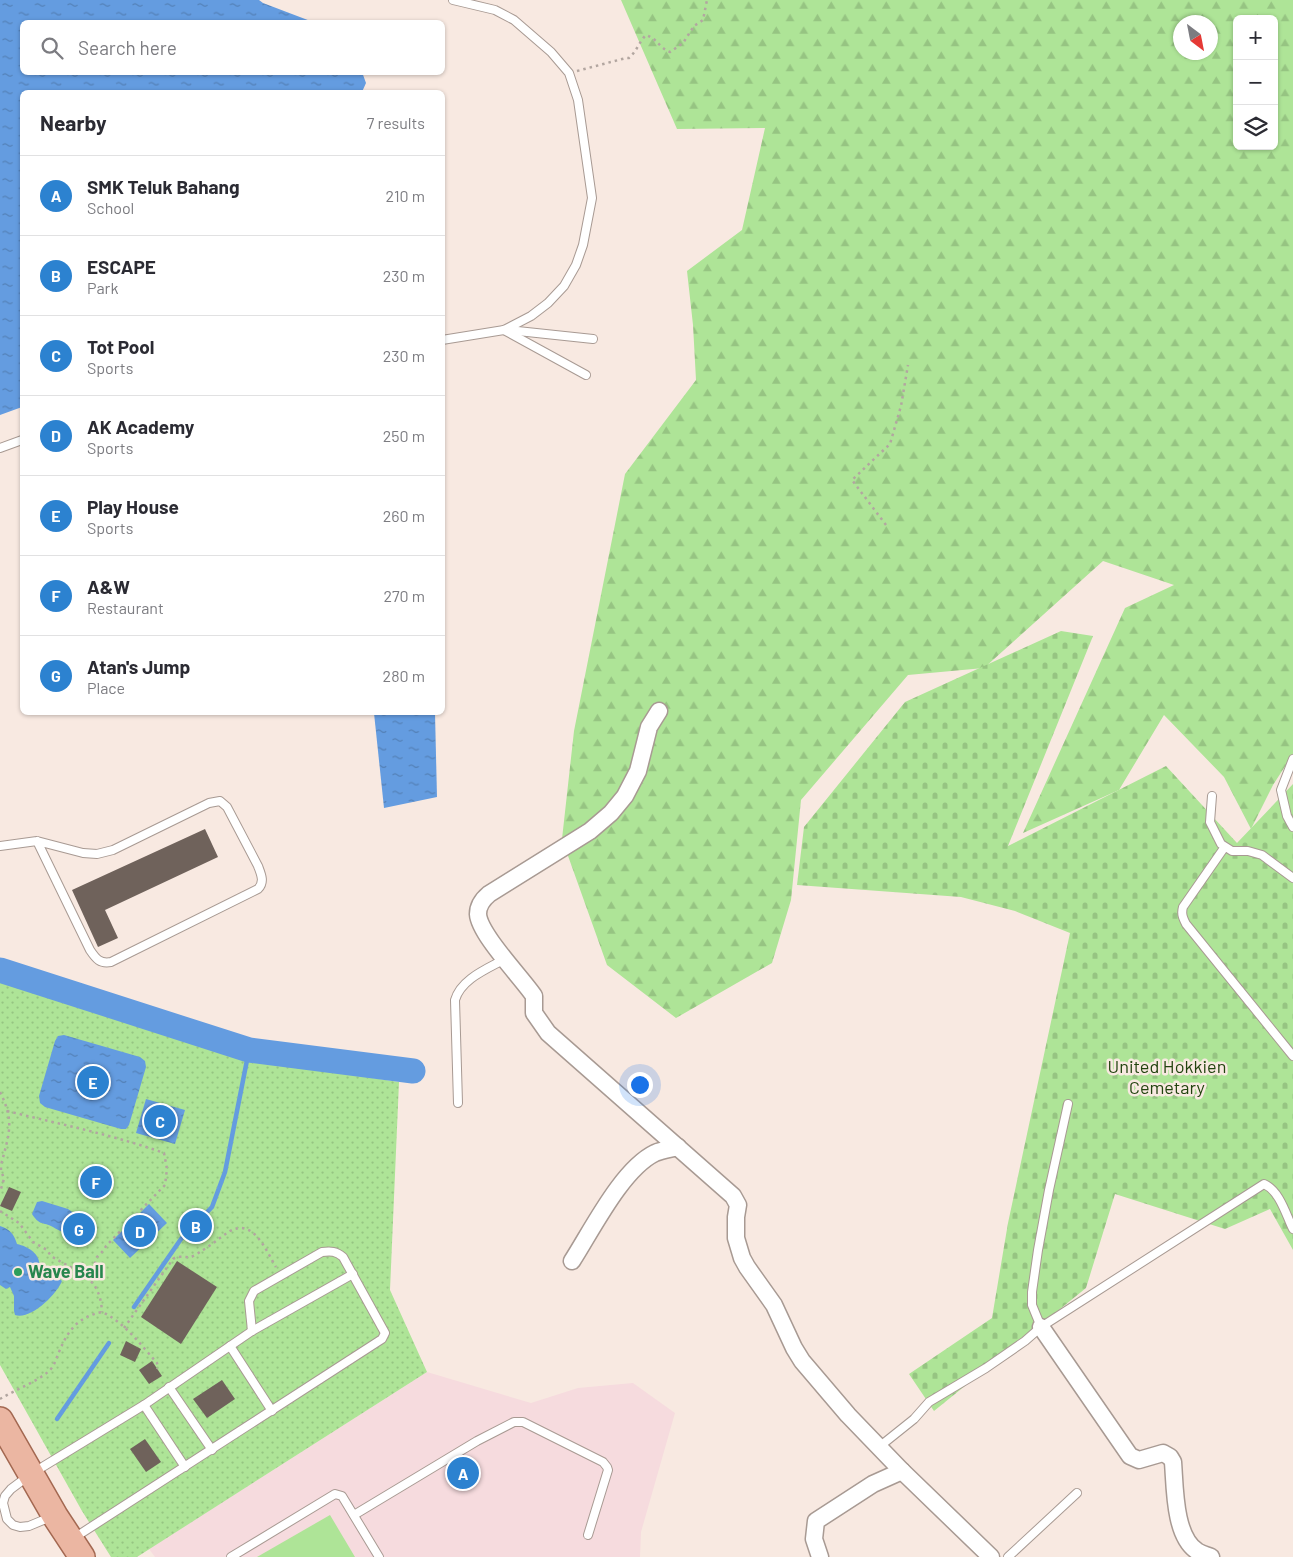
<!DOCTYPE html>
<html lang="en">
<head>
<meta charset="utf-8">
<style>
  body { margin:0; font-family:Barlow,sans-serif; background:#f2f2f3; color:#2b2b33 }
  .controls { position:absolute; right:15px; top:15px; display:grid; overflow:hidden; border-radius:8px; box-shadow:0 1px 4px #0004 }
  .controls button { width:45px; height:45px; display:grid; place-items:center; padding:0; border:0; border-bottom:1px solid #e1e1e2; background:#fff; color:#2b2b33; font:25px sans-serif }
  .compass { position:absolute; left:1173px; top:15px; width:45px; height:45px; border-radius:50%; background:#fff; box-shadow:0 1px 4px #0004; rotate:148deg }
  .you { position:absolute; left:639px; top:1084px; width:18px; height:18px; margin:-12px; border:4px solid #fff; border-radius:50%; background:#1a73e8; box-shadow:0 0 0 8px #1a73e833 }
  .badge { display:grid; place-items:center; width:32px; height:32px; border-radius:50%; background:#2c82d0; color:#fff; font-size:16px; font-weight:700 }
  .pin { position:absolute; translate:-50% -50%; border:2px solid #fff; box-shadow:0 1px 5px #0006 }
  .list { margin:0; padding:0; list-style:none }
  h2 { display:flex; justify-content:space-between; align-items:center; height:65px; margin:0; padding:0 20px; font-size:21px }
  h2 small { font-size:16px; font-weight:400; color:#7c7c81 }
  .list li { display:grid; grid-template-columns:32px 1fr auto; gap:15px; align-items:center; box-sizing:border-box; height:80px; padding:0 20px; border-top:1px solid #e1e1e2 }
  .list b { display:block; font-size:19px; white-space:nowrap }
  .list p { margin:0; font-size:16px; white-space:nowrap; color:#7c7c81 }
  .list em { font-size:16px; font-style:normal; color:#7c7c81 }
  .icon { flex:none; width:28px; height:28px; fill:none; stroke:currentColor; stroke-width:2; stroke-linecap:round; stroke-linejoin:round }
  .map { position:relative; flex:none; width:1293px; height:1557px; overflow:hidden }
  .search { position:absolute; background:#fff; box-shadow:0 1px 4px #0004; left:20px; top:20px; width:425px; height:55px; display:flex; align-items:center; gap:12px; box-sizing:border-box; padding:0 18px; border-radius:8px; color:#7c7c81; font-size:19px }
  .panel { position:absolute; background:#fff; box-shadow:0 1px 4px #0004; left:20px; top:90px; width:425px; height:625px; border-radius:8px }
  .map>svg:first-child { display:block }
</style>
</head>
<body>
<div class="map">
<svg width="1293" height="1557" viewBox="0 0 1293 1557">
  <defs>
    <pattern id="forest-firs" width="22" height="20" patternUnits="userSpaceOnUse" patternTransform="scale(1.25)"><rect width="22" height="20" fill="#aee497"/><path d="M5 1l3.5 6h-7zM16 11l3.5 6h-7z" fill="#96c482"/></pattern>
    <pattern id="cemetery-stones" width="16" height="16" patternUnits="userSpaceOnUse" patternTransform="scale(1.25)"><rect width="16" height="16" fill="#aee497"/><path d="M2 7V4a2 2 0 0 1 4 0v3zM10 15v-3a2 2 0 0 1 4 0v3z" fill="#96c482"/></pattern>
    <pattern id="park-dots" width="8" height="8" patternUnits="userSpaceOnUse" patternTransform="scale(1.25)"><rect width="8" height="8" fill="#aee497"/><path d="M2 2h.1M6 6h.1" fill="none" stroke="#96c482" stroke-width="1.8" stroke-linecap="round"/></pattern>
    <pattern id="water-ripples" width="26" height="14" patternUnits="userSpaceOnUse" patternTransform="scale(1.25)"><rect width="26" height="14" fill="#649ce0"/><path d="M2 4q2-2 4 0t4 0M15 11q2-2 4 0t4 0" fill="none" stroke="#5380b6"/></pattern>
  </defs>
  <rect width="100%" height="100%" fill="#f8e9e1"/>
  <path fill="#f6dbde" d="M427,1372L531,1403L578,1388L633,1383L675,1413L641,1532L640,1557H155L149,1549Z"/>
  <path fill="#aee497" d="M330,1515L355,1557H257Z"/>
  <path fill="url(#forest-firs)" fill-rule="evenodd" d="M621,0H1293V754L1273,785L1251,829L1224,777L1164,715L1119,790L1023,833L1125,608L1174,585L1103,561L984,668L908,675L801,800L791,900L772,963L676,1018L607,965L562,839L574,731L625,474L696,380L693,325L687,271L742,230L765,128L677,129ZM1237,19H1274V146H1237ZM1180,22H1210V52H1180Z"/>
  <path fill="url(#cemetery-stones)" d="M1061,631L1093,636L1008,846L1166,766L1237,843L1293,784V1250L1270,1209L1225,1229L1115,1194L1086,1288L934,1411L909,1374L992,1318L1008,1223L1070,933L1015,911L961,897L797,885L804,827L905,702Z"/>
  <path fill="url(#park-dots)" d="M0,980L234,1057L399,1082L390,1290L427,1372L137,1557H111L82,1511L0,1365Z"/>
  <g fill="url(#water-ripples)">
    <path d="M0,0H259L263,3L313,22H22V72H362L366,83L362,92H22V407L0,415Z"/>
    <path d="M374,713H435L437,797L384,808Z"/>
    <path d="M64,1035L140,1057L145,1061L146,1067L129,1125L126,1129H121L45,1107L40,1103L39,1096L55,1041L58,1036Z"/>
    <path d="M146,1099L185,1110L175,1144L136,1133Z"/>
    <path d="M42,1201L68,1209L78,1216L80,1221C79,1243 62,1232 51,1226C42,1222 39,1225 32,1214L37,1202Z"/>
    <path d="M149,1204L167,1223L130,1258L113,1240Z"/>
    <path d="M0,1226C10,1229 14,1234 17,1244C31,1247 45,1258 37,1272L55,1275L62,1281C56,1295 31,1320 15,1315L14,1311V1296L10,1287L6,1289L0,1285Z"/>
  </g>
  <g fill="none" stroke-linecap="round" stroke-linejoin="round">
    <g stroke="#649ce0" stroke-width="4.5">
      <path d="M134,1307L181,1239L212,1207L225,1172L249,1050"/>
      <path d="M57,1419L109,1343"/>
    </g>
    <path stroke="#649ce0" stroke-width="25" d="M0,970L249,1050L413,1071"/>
  </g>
  <g fill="#6f625b">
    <path d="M205,829L218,857L105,910L118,938L98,947L72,890Z"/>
    <path d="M9,1187L21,1192L12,1211L0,1206Z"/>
    <path d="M177,1261L217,1287L181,1344L141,1317Z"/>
    <path d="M126,1341L141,1349L135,1362L120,1355Z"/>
    <path d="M152,1361L162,1376L149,1384L139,1370Z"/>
    <path d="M222,1380L235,1399L207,1418L193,1399Z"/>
    <path d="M145,1439L161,1462L146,1472L130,1449Z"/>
  </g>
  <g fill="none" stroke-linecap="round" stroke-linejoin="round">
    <g stroke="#a89a93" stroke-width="10">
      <g id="service">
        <path d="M504,330L586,375"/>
        <path d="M508,330L593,339"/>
        <path d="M442,340L504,330L531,316L548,303L564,286L576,265L583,245L592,198L578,100L569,73L551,52L514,20L495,10L453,0"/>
        <path d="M0,448L22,440"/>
        <path d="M1293,759L1281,790L1287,816L1293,827"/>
        <path d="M1212,796L1210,822L1221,844L1232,851H1248L1262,855L1293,878"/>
        <path d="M0,846L37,841L83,853L97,854L113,850L209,803L220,801L227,807L258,866C261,874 265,882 258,889L111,962C100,964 96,959 90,950L37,841"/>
        <path d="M1224,848L1183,907C1181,914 1183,918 1186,924L1293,1056"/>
        <path d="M458,1103L455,1000C461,979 487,969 505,959"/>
        <path d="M1041,1327L1032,1305V1292L1038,1250L1049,1190L1068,1104"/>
        <path d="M230,1346L272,1411"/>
        <path d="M169,1387L212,1450"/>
        <path d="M144,1405L185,1467"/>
        <path d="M879,1447L914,1419L929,1402L986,1368L1025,1341L1041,1327L1264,1184C1280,1191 1286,1215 1293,1229"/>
        <path d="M354,1515L477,1441L514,1422H523L603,1462L607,1467L608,1470L588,1535"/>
        <path d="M53,1516L29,1526L20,1527L13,1525L7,1519L3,1503L5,1496L11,1489L31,1474L144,1405L252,1331L353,1274"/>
        <path d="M74,1538L382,1339L385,1333L343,1257C336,1251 331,1251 322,1252L254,1291L249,1301L252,1331"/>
        <path d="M231,1557L335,1494L342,1496L379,1557"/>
        <path d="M1008,1557L1077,1493"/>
      </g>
    </g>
    <g stroke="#a89a93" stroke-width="19">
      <g id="minor">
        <path d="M659,711L649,727L638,771L625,796L611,813L590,831L489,894C483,899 478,906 478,914C479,934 522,978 534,996V1013L548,1033L733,1196L738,1205L736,1217V1238L742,1258L747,1267L774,1305L794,1348L802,1361L848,1415L902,1471L991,1557"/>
        <path d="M572,1261C592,1230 622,1169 655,1153C662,1150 670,1149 678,1147"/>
        <path d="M1041,1327L1130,1456L1139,1460L1163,1453L1170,1457L1173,1462C1175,1487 1174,1536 1197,1551C1201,1554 1207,1555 1211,1557"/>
        <path d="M820,1557L814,1539L816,1521L873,1484L902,1471"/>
      </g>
    </g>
    <g stroke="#a36851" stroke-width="28">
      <path id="primary" d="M0,1420L55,1516L82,1557"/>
    </g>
    <g stroke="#b2a6a0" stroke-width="2.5" stroke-dasharray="2.5 4" stroke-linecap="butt">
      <path d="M577,71L626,58H629C637,51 639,42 646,35C659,40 658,47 670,52L683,43L694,26L703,20L707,0"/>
      <path d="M886,525L852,480L890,444L901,406L908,365"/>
      <path d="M0,1092C15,1122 9,1134 1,1165V1170L4,1179L0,1192"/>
      <path d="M7,1111C60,1124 113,1135 164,1153L167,1169L165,1185L106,1246L104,1250L97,1257L90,1278"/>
      <path d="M0,1211L19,1223L33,1242L47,1250L51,1256C78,1273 100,1275 102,1312"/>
      <path d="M124,1328L173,1259C178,1255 185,1258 191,1257C194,1256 199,1253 201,1251C211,1246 220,1237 230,1231C254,1218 266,1251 276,1267"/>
      <path d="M0,1399C15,1390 34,1383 48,1372C54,1367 56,1359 59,1352C68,1330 78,1317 102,1312C123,1321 142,1346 157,1363L158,1367L157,1369"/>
    </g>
    <use href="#service" stroke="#fff" stroke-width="8"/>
    <use href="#minor" stroke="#fff" stroke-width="16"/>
    <use href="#primary" stroke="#ebb6a2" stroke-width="25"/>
  </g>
  <circle fill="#2e9e5b" stroke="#f8e9e1" stroke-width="2" cx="18" cy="1272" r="5"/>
  <g text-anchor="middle" stroke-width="5" stroke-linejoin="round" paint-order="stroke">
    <g font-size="18" fill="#21430e" stroke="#f8e9e1">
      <text x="1167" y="1073">United Hokkien<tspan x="1167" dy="21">Cemetary</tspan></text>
    </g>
    <g font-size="18" font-weight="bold" fill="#27864d" stroke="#f8e9e1" text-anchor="start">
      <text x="28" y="1278">Wave Ball</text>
    </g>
  </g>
</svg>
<div class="controls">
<button>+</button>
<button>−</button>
<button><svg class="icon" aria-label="layers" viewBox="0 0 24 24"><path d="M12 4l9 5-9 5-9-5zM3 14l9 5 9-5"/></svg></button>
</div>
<svg class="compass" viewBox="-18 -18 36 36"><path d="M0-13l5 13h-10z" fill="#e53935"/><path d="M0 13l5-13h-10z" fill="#7c7c81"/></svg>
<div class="you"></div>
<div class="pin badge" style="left:463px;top:1473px">A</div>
<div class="pin badge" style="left:196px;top:1226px">B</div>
<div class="pin badge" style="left:160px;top:1121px">C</div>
<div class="pin badge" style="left:140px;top:1231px">D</div>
<div class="pin badge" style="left:93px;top:1082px">E</div>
<div class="pin badge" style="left:96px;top:1182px">F</div>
<div class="pin badge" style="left:79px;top:1229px">G</div>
<div class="search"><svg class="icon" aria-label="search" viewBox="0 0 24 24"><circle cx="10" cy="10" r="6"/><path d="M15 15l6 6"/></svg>Search here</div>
<section class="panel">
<h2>Nearby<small>7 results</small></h2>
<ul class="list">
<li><span class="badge">A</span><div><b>SMK Teluk Bahang</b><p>School</p></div><em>210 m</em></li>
<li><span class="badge">B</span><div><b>ESCAPE</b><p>Park</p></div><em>230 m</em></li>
<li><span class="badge">C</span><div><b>Tot Pool</b><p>Sports</p></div><em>230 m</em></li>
<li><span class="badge">D</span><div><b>AK Academy</b><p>Sports</p></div><em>250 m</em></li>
<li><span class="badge">E</span><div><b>Play House</b><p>Sports</p></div><em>260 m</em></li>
<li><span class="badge">F</span><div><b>A&amp;W</b><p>Restaurant</p></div><em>270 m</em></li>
<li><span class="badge">G</span><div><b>Atan's Jump</b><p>Place</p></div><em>280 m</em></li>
</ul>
</section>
</div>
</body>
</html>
